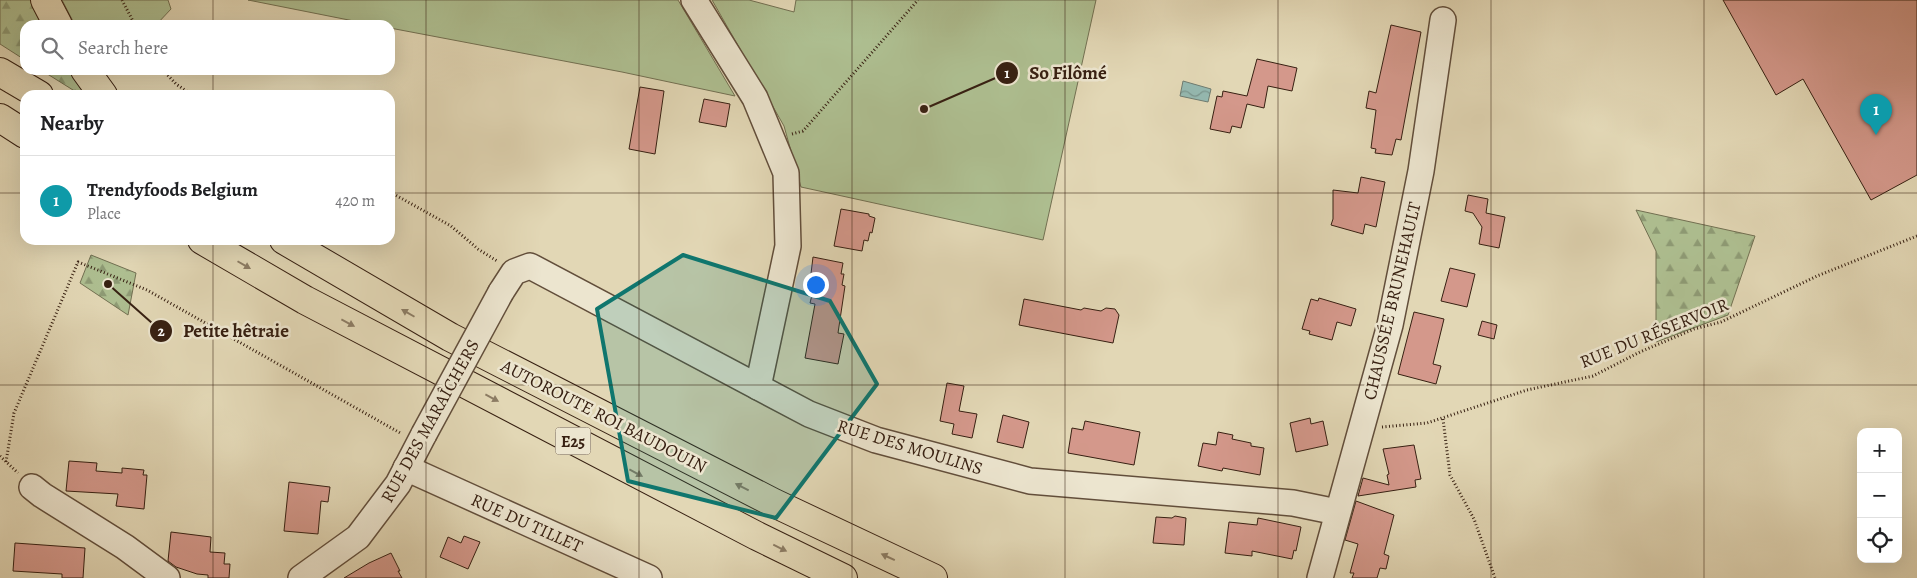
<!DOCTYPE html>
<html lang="en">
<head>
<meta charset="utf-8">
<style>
  body { margin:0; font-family:Alegreya,serif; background:#f6f6f6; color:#202124 }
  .controls { position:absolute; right:15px; bottom:15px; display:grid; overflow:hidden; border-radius:10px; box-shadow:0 5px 20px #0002 }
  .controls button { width:45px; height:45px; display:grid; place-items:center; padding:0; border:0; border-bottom:1px solid #e0e0e0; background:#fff; color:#202124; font:25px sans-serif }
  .you { position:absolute; left:815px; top:284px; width:18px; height:18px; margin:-12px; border:4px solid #fff; border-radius:50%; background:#1a73e8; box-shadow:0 0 0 8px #1a73e833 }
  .badge { display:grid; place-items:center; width:32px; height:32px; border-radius:50%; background:#8f2418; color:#fff; font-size:16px; font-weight:700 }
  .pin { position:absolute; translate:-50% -41px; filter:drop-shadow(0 1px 2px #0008) }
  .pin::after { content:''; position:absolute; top:26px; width:18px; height:15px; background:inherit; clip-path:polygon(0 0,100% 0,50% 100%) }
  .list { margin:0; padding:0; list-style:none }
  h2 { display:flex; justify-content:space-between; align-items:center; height:65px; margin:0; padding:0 20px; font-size:21px }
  h2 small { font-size:16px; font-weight:400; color:#757577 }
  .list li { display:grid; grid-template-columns:32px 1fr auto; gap:15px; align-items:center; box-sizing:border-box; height:90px; padding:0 20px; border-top:1px solid #e0e0e0 }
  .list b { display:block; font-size:19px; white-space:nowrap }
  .list p { margin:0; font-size:16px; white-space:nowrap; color:#757577 }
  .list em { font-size:16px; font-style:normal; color:#757577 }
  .icon { flex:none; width:28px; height:28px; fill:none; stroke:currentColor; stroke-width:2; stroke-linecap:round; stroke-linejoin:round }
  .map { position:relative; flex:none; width:1917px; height:578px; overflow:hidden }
  .search { position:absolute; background:#fff; box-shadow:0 5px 20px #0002; left:20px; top:20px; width:375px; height:55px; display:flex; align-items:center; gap:12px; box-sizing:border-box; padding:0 18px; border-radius:15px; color:#757577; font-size:19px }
  .panel { position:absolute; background:#fff; box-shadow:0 5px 20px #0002; left:20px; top:90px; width:375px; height:155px; border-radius:15px }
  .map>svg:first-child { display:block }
</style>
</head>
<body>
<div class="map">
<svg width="1917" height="578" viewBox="0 0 1917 578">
  <defs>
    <pattern id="forest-firs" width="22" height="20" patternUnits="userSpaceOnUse" patternTransform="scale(1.25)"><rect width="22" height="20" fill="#aebf91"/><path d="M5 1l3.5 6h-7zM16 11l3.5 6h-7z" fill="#8e9b75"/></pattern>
    <pattern id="water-waves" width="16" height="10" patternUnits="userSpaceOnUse" patternTransform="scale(1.25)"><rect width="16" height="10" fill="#95b9b1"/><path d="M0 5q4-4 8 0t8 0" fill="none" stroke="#7a968f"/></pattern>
  </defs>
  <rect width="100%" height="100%" fill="#e2d7b5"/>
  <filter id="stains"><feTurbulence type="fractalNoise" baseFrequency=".004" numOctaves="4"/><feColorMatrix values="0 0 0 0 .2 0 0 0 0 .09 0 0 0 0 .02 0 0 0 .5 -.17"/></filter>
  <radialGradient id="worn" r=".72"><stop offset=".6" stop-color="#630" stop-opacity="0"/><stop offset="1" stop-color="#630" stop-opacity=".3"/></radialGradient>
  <g fill="#aebf91" stroke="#727052">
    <path d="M62,0H168L171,9L156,25H75Z"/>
    <path d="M248,0H678L735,96L622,72L390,28V25H374Z"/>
    <path d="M712,0H749L794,12L796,0H1096L1043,240L801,187L784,126Z"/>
  </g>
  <g fill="url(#forest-firs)" stroke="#727052">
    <path d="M0,0H36L48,25H25V60L0,44Z"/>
    <path d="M41,70H75L90,95H81Z"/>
    <path d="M1636,210L1755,236L1728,315L1656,342V251Z"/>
    <path d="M91,255L136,273L128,315L80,283Z"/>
  </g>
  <path fill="url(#water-waves)" stroke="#6f7c71" d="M1183,81L1211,89L1208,102L1180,96Z"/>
  <g fill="#d4988b" stroke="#372012">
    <path d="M1723,0H1917V175L1871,200L1803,79L1776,95Z"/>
    <path d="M1391,25L1421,32L1401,140L1396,139L1392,155L1375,153L1376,149L1371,148L1376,110L1366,108L1369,91L1376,93Z"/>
    <path d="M1257,59L1297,68L1292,91L1268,86L1264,108L1247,104L1241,128L1232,126L1230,133L1210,129L1217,96L1222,97L1223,91L1247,96Z"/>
    <path d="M640,87L664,91L655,154L629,149Z"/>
    <path d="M704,99L730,104L726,127L699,122Z"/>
    <path d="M1361,177L1385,182L1376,227L1365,224L1363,234L1331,225L1333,219V190L1358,193Z"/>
    <path d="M1468,195L1488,199L1486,213L1505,217L1499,248L1479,244L1482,227L1473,213L1465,211Z"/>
    <path d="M841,209L869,214V216L875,218L872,233L870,232L868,241L864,240L862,251L834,246Z"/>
    <path d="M813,257L843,263L841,274H844L842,285L845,286L838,333L844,334L838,364L805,358L815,304L810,303L813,291L809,290Z"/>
    <path d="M1450,268L1475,274L1467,307L1441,301Z"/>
    <path d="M1319,298L1356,309L1351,326L1337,322L1332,340L1309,334L1310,331L1302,329L1311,299L1318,301Z"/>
    <path d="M1024,299L1081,310L1084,308L1101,311L1106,308L1115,309L1119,315L1113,343L1019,325Z"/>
    <path d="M1414,312L1444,319L1433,364L1441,366L1436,384L1398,374Z"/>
    <path d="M1482,321L1497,325L1494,339L1478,335Z"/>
    <path d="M947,383L964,386L959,411L977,414L972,438L952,434L954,424L940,421Z"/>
    <path d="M1003,415L1029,422L1023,448L997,442Z"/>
    <path d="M1310,418L1311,424L1323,421L1328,445L1296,452L1290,423Z"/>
    <path d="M1085,421L1140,432L1134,465L1068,453L1072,428L1083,430Z"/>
    <path d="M1218,432L1233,435L1232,439L1251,443V446L1264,448L1260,475L1223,468L1222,471L1198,466L1203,443L1216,445Z"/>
    <path d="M1414,445L1421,479L1415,480L1416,487L1358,496L1363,478L1389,485L1387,475L1389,474L1383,449Z"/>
    <path d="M69,461L97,463L96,471L122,473V468L144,470L143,475H147L144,509L116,506L118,494L66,491Z"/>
    <path d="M289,482L330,487L328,502L321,501L318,534L284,531Z"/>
    <path d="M1356,501L1394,515L1384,554L1389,556L1386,569L1380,568L1377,578H1352L1354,573H1350L1358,544L1345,540Z"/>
    <path d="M1175,516L1186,518L1184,545L1153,543L1156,517L1172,518Z"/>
    <path d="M1258,518L1301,527L1296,551L1294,550L1292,559L1252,551V556L1225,553L1229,522L1257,525Z"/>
    <path d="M171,532L211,537L210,552L225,553L224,564H230L229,578H208V575L197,574L176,567L168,561Z"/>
    <path d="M464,536L480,542L468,569L440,557L448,537L461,543Z"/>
    <path d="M15,543L85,548L83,578H62V574L13,571Z"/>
    <path d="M391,553L400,571H398L402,578H344L369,563Z"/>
  </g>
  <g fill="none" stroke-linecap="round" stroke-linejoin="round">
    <g stroke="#624e3b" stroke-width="28">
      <g id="minor">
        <path d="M694,0L755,98L786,173L788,246L758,387"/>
        <path d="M501,292L514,272L530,266L809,414L876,440L1030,481L1293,503L1337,512"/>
        <path d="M406,468L649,578"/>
        <path d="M32,487L42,495L125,547L167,578"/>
        <path d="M301,578L358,537L398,484L424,434"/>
        <path d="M1320,578L1390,325L1421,171L1443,20"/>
      </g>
    </g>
    <g stroke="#372012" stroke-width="30">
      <g id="highway">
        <path d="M45,0L58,25"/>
        <path d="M85,70L103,95"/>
        <path d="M0,72L39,95"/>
        <path d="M0,118L25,134"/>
        <path d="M202,240L305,300L757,536L843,578"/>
        <path d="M284,240L450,337L774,503L933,578"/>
      </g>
    </g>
    <g stroke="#372012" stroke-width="3" stroke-dasharray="1 2.5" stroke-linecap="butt">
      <path d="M122,0L135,25"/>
      <path d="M163,70L176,84L192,95"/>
      <path d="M792,134L803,131L918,0"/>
      <path d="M390,192L451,226L478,249L497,261"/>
      <path d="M1443,419L1450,475L1474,519L1495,578"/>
      <path d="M1382,427L1427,423L1527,390L1593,376L1640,352L1694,329L1721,322L1817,276L1917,236"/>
      <path d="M0,456L18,473"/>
      <path d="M6,462L14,413L78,262L147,290L402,434"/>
    </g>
    <use href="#minor" stroke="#ece5cf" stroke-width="25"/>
    <use href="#highway" stroke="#e2d7b5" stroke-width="28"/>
    <g stroke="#624e3b" stroke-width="28" stroke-linecap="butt">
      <path id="minor-bridge" d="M424,434L501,292"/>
    </g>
    <use href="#minor-bridge" stroke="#ece5cf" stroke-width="25"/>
  </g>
  <defs><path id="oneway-solid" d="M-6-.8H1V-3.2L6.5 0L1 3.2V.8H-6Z" transform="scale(1.25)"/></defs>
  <g fill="#8c7c64">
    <use href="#oneway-solid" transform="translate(244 265) rotate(30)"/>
    <use href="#oneway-solid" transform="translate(408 313) rotate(-150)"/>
    <use href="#oneway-solid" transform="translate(348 323) rotate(28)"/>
    <use href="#oneway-solid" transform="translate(492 398) rotate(28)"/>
    <use href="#oneway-solid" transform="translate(636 473) rotate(28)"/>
    <use href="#oneway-solid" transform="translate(742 487) rotate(-153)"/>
    <use href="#oneway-solid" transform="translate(780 548) rotate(26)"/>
    <use href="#oneway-solid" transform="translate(888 557) rotate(-155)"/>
  </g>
  <path fill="#0f766e" fill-opacity="0.2" stroke="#0f766e" stroke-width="4" stroke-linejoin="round" d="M683,255L830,301L877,384L776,518L628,481L597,309Z"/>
  <path fill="none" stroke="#372012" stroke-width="1" stroke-opacity="0.55" d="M213,0V25M426,0V578M639,0V578M852,0V578M1065,0V578M1278,0V578M1491,0V578M1704,0V578M213,70V95M0,193H25M390,193H1917M213,240V578M0,385H1917"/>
  <g text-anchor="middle" stroke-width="5" stroke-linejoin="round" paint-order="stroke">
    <rect fill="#ece5cf" stroke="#6d5b4b" stroke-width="1" x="555.5" y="427.5" width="35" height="27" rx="4"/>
    <g font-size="16" font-weight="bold" fill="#372012">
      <text x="573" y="447">E25</text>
    </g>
    <g font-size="18" fill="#372012" stroke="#ece5cf">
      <text transform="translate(1392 301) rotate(-77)" y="6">CHAUSSÉE BRUNEHAULT</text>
      <text transform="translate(1654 333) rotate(-22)" y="6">RUE DU RÉSERVOIR</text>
      <text transform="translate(604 416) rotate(27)" y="6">AUTOROUTE ROI BAUDOUIN</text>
      <text transform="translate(430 421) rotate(-61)" y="6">RUE DES MARAÎCHERS</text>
      <text transform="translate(910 447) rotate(17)" y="6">RUE DES MOULINS</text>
      <text transform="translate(527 523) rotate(24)" y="6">RUE DU TILLET</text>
    </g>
  </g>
  <path fill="none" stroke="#372012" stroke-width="2" d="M924 109L1007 73M108 284L161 331"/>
  <g fill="#372012" stroke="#ece5cf" stroke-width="2">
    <circle cx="924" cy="109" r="5"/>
    <circle cx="108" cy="284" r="5"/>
    <circle cx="1007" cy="73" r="12"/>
    <circle cx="161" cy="331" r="12"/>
  </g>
  <g font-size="15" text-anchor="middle" font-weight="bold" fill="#fff">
    <text x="1007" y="78">1</text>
    <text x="161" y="336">2</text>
  </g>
  <g font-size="19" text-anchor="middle" font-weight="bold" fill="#372012" stroke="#ece5cf" stroke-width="5" stroke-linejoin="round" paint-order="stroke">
    <text x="1068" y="79">So Filômé</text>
    <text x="236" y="337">Petite hêtraie</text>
  </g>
  <rect width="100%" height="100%" filter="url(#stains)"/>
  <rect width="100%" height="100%" fill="url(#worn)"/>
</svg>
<div class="controls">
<button>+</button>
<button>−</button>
<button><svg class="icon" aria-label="locate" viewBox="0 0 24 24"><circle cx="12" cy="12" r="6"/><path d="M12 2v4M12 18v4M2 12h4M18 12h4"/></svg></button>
</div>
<div class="you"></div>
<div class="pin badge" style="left:1876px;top:135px;background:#0f9aa8">1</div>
<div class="search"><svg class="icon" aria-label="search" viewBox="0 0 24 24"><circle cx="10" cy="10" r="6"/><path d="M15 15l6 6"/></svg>Search here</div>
<section class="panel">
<h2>Nearby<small></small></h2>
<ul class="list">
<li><span class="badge" style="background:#0f9aa8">1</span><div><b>Trendyfoods Belgium</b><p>Place</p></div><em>420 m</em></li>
</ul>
</section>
</div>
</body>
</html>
